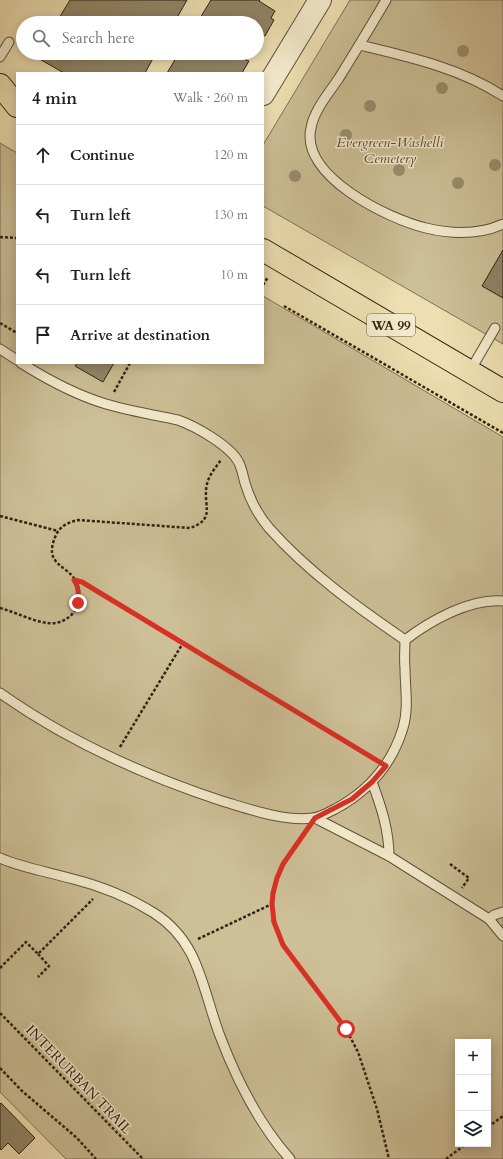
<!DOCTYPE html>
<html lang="en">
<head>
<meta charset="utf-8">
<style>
  body { margin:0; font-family:Cardo,serif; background:#f6f6f6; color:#202124 }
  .controls { position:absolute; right:12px; bottom:12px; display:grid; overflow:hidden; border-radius:0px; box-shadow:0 2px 10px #0003 }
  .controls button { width:36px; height:36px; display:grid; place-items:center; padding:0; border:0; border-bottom:1px solid #e0e0e0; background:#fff; color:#202124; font:20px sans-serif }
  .stop { position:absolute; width:12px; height:12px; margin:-9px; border:3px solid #d93025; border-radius:50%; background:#fff }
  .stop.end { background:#d93025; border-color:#fff; box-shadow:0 1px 4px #0008 }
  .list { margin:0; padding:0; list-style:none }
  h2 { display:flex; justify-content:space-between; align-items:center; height:52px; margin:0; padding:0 16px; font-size:17px }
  h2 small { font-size:13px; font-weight:400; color:#757577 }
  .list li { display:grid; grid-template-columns:26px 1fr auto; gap:12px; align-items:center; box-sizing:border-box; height:60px; padding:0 16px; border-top:1px solid #e0e0e0 }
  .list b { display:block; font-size:15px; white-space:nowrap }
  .list em { font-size:13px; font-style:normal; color:#757577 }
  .icon { flex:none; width:22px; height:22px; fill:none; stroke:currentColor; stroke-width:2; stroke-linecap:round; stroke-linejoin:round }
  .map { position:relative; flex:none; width:503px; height:1159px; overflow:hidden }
  .search { position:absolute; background:#fff; box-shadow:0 2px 10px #0003; left:16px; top:16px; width:248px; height:44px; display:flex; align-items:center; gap:10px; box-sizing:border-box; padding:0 14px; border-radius:22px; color:#757577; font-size:15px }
  .panel { position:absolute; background:#fff; box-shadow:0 2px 10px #0003; left:16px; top:72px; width:248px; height:292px; border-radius:0px }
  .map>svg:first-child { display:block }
</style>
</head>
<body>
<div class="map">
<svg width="503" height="1159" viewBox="0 0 503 1159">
  <rect width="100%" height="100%" fill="#eddfb1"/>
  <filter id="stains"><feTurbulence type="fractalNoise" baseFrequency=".005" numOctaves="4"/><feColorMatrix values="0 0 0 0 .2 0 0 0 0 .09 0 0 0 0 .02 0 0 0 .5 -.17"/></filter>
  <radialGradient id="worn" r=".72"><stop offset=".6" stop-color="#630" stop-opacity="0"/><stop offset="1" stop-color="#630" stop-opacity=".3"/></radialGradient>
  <g fill="#cdbf96" stroke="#7e7156" fill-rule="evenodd">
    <path d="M350,0H503V344L263,206V145Z"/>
    <path d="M0,143L17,153V363H263V296L503,437V1159H66L0,1092ZM458,1042H488V1144H458Z"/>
  </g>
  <g fill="#918566" stroke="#2e2315">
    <path d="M70,0H187L174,23H56Z"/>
    <path d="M211,0H260L259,1L275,11L271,18L274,20L265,36L261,34L258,39L262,41L257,49V23H197Z"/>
    <path d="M38,53H156L145,73H64L36,57Z"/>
    <path d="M179,53H255L253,56L249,54L246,60L249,61L242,73H167Z"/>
    <path d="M503,250V298L482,286Z"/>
    <path d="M77,363H114L103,382L75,366Z"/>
    <path d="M1,1103L35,1138L19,1154L8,1143L1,1150L0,1149V1104Z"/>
  </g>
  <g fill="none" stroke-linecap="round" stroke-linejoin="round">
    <g stroke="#5e523c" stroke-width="11">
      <g id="service">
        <path d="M386,0C371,26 355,52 339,78C329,93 314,110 311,128C300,176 388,219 426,228C451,234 479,235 503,224"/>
        <path d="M360,45C410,57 460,68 503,96"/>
        <path d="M0,57L9,42"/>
        <path d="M0,349L17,360"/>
        <path d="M21,363C48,380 76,395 106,404C130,411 154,415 178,420C195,426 231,446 239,463C242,469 243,476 245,483C250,500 258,515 269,528C308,572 357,607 405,640"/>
        <path d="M470,371L495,328"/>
        <path d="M405,640C430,621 470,598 503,601"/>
        <path d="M0,693C69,742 143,775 222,801C249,809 285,822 313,818C321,817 329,812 335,809C369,791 392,764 403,728C409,708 405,688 405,668C404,659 405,649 405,640"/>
        <path d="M372,782C381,806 389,830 389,856"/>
        <path d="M315,818L389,856L489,919L503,936"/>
        <path d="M0,858C23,868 49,872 73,879C101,886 130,898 154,913C200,942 202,989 220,1036C237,1081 258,1123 290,1159"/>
        <path d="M489,919L494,915L503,912"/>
      </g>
    </g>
    <g stroke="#5e523c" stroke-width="24">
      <path id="tertiary" d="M263,94L320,0"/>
    </g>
    <g stroke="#2e2315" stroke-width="24">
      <g id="trunk">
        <path d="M0,85L17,106"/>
        <path d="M263,250L503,391"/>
      </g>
    </g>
    <g stroke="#2e2315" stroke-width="2.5" stroke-dasharray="3 2" stroke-linecap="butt">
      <path d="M0,237L17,238"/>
      <path d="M263,285L268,277"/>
      <path d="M284,306L503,433"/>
      <path d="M0,323L17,333"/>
      <path d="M114,392L130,363"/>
      <path d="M0,516L58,531"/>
      <path d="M74,580L82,582L373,758"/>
      <path d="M0,608C15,612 32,621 47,623C59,625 72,618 77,607C80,600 80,590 77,583C68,564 42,566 56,535C60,526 69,522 78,520L190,528C217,519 202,505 207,484C209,475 216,467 221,460"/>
      <path d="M120,747L183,643"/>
      <path d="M305,833L288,857L277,878L272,904L273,922L287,951L346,1029L358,1052L377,1109L389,1159"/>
      <path d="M450,864L469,878L462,888"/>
      <path d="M198,939L272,904"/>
      <path d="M38,954L49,966L38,977"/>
      <path d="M0,968L26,942L38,954L93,899"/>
      <path d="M0,1013L143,1159"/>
      <path d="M0,1068L22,1091L77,1138L96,1159"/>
      <path d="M488,1127L503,1116"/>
      <path d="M446,1159L466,1144"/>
    </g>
    <use href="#service" stroke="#f3eacc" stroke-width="9"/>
    <use href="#tertiary" stroke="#f3eacc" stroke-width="22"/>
    <use href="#trunk" stroke="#eddfb1" stroke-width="22"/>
  </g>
  <g fill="#9a8d6d">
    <circle cx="463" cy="51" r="6"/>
    <circle cx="442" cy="88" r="6"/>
    <circle cx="370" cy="106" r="6"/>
    <circle cx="346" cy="135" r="6"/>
    <circle cx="495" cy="165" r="6"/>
    <circle cx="399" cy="170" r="6"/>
    <circle cx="295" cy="176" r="6"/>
    <circle cx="458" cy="183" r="6"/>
  </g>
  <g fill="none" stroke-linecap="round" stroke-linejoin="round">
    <path stroke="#d93025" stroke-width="5" d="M78,603C79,595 79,587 74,580L82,582L386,766L372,782L352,799L315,818L283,864L277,878L273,893L272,904L274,922L283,945L346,1029"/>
  </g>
  <g text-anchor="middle" stroke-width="3" stroke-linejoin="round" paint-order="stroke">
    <rect fill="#f3eacc" stroke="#695f4c" stroke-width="1" x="367" y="314" width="48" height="22" rx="3"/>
    <g font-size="13" font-weight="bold" fill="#2e2315">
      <text x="391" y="330">WA 99</text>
    </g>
    <g font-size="14" font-style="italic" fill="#564a35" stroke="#f3eacc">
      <text x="390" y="147">Evergreen-Washelli<tspan x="390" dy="16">Cemetery</tspan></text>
    </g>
    <g font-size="14" fill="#2e2315" stroke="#f3eacc">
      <text transform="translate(79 1079) rotate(46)" y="5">INTERURBAN TRAIL</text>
    </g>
  </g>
  <rect width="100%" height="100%" filter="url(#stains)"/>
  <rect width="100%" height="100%" fill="url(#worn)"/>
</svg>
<div class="controls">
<button>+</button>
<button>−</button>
<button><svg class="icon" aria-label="layers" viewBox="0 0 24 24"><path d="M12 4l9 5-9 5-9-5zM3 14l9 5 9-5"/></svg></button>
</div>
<div class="stop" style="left:346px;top:1029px"></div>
<div class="stop end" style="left:78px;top:603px"></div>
<div class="search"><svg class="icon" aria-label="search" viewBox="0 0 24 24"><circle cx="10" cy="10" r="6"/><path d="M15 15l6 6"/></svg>Search here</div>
<section class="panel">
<h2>4 min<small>Walk · 260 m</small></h2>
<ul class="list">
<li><svg class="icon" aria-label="ahead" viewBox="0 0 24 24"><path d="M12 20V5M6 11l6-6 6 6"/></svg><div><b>Continue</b></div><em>120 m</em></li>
<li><svg class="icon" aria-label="left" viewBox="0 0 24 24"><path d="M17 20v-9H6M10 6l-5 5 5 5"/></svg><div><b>Turn left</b></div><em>130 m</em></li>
<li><svg class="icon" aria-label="left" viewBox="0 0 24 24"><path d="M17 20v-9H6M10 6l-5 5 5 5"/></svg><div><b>Turn left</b></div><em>10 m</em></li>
<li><svg class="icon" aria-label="arrive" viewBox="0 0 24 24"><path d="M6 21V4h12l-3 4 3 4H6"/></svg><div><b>Arrive at destination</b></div></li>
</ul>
</section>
</div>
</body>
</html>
